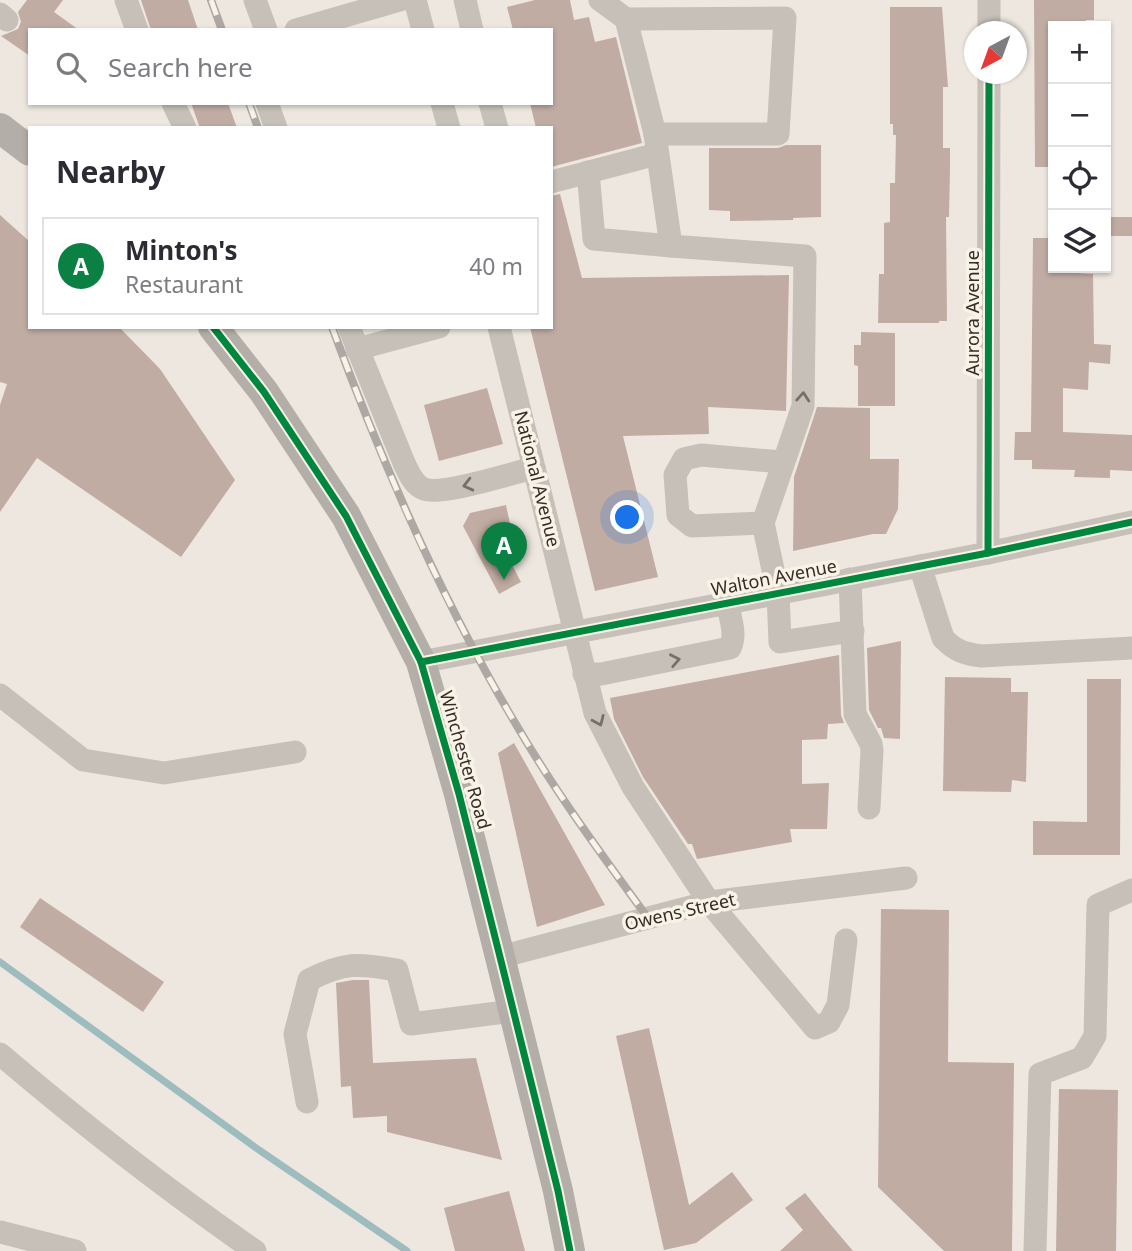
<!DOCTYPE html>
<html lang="en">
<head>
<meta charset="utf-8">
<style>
  body { margin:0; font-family:"Noto Sans",sans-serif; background:#f2f2f3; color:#2b2b33 }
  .controls { position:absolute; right:21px; top:21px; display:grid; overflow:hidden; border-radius:0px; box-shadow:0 2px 5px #0004 }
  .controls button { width:63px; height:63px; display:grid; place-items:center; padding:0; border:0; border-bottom:2px solid #e1e1e2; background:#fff; color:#2b2b33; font:35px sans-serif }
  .compass { position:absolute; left:964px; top:21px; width:63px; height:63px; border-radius:50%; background:#fff; box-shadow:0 2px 5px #0004; rotate:221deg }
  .you { position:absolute; left:628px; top:518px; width:24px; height:24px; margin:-18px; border:5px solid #fff; border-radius:50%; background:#1a73e8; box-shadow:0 0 0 10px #1a73e833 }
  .badge { display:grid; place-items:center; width:46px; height:46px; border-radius:50%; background:#0b8043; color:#fff; font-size:23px; font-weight:700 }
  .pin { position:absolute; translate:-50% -58px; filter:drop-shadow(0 2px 4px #0008) }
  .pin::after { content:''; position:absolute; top:37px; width:24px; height:21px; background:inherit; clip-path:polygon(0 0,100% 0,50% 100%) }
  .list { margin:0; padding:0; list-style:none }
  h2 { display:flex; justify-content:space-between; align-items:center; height:91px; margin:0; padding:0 28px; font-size:30px }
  h2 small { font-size:23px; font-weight:400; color:#7c7c81 }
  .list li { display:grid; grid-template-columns:46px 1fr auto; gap:21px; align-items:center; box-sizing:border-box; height:98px; margin:0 14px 14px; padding:0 14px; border:2px solid #e1e1e2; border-radius:0px }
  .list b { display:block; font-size:26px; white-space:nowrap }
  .list p { margin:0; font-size:23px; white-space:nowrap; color:#7c7c81 }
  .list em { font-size:23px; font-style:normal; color:#7c7c81 }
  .icon { flex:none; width:38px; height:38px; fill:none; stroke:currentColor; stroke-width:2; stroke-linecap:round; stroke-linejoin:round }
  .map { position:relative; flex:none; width:1132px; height:1251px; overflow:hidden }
  .search { position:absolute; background:#fff; box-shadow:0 2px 5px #0004; left:28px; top:28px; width:525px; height:77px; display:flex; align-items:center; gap:18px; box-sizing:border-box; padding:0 24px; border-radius:0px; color:#7c7c81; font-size:26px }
  .panel { position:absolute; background:#fff; box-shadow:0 2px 5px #0004; left:28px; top:126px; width:525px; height:203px; border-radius:0px }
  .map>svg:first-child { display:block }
</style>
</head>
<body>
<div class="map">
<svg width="1132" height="1251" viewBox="0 0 1132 1251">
  <rect width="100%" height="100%" fill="#ede7e0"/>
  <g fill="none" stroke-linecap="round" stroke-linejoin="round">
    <path stroke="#9cbcbd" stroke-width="7" d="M0,962L259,1150L407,1251"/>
  </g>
  <g fill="#c0aca2">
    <path d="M27,0H63L54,12L79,30H30V56L1,36L18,29L21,22L18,12Z"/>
    <path d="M141,0H188L198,30H151Z"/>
    <path d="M535,0H570L574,20L589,17L595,42L616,37L642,143L551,167V128H536L530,103H551V30H513L507,7Z"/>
    <path d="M1034,0H1094V20H1086V25H1053V167H1035Z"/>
    <path d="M890,7H942L948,87H943V148H950V169L949,217H946L947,321H939V323H878L879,274H884V223L890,222V183H895L896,135H893V124H890Z"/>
    <path d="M191,103H228L237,128H200Z"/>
    <path d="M786,145H821V217L793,218V220L730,221V211L709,210V148H778Z"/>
    <path d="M560,194L582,278L789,275L786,411L708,407L709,434L623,436L658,577L595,591L530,327H551V196Z"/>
    <path d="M0,215L30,242V327H119L160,369L235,480L181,557L37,458L0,512V405L7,384L0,382Z"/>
    <rect x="1109" y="217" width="23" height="19"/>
    <path d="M1033,238H1053V268H1077V273L1093,274L1094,344L1111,345L1110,364L1089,362L1088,390L1063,388V432L1132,435V471L1110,470V478L1074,477L1075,470L1032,469V460H1014L1015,432H1031Z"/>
    <path d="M861,332L895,333V406H858V366L854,365V345H861Z"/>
    <path d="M487,388L503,444L439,461L424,405Z"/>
    <path d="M817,407L870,408V459H899L898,509L886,534H873L793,551L794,477Z"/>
    <path d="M506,505L513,538L518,536L522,555L508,557L521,582L499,594L463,526L470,513Z"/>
    <path d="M901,641L900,739L884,738L881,728H878L869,710L867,648Z"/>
    <path d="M839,655L841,715L844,723L828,724L827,739L802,740V784L829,783L827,829H790L792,842L697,859L692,844H688L643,777L614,719L610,698Z"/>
    <path d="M945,677L1011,678V692H1028L1026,782L1012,780L1011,792L943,791Z"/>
    <path d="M1087,679H1121L1120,855H1033V821L1087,822Z"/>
    <path d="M514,743L605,905L537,927L498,753Z"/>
    <path d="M40,898L164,982L143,1012L20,927Z"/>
    <path d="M881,909L949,910L948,1062L1014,1063L1012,1251H944L878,1187Z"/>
    <path d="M353,980H369L373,1063L476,1058L502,1160L387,1132V1116L353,1118L351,1086L341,1087L336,983Z"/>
    <path d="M649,1028L689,1205L732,1172L753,1200L696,1243L664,1250L616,1036Z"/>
    <path d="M1059,1089L1118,1090L1116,1251H1056Z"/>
    <path d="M509,1191L525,1251H455L444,1208Z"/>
    <path d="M805,1193L825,1218L853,1251H780L803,1230L785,1208Z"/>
  </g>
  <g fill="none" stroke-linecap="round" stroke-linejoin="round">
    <g stroke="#c6c0b9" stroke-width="23">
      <path d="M126,0L137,30"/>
      <path d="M255,0L266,30"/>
      <path d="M415,0L423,30"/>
      <path d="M465,0L472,30"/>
      <path d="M600,0L626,19L655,134L671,246L805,256L803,406L763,523L778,593L780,642L853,631"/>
      <path d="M0,14L7,20"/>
      <path d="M626,19L785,18L778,134H655"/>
      <path d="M296,30L400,0"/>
      <path d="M989,32V0"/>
      <path d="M173,103L185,128"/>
      <path d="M267,103L276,128"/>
      <path d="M442,103L449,128"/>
      <path d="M490,103L497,128"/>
      <path d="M588,172L594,239L671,246"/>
      <path d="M551,182L657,154"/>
      <path d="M349,327L404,463C409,473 413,485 424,489C442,496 512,473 534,468"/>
      <path d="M499,327L595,713L633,787L709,902L815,1028L829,1022L838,1005L846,940"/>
      <path d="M357,349L439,327"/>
      <path d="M763,523L692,526L678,515L675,475L684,459L701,455L782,462"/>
      <path d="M988,553L989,74"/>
      <path d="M920,566L943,638C955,651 965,654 982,656L1132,648"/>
      <path d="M850,579L855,714L871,744L872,750L869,808"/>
      <path d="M421,662L988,553L1132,522"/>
      <path d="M584,674H601L730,648C737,635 730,617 727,603"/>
      <path d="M0,695L83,760L164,773L295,752"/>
      <path d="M500,957L709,902L906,878"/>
      <path d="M0,1054C82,1124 167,1190 255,1251"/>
      <path d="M307,1102L295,1034L309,980C344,962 358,963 397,970L411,1024L513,1011"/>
      <path d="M0,1232L75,1251"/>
      <path d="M1035,1251L1040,1074L1082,1058L1095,1036L1098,905L1132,890"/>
    </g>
    <g stroke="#b4aea8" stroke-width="30">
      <path d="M0,128L30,151"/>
      <path d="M213,327L264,392L346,516L421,662L459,794L500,957L558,1191L570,1251"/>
    </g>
    <g stroke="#ada8a4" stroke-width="8">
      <g id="rail">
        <path d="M211,0L222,30"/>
        <path d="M249,103L258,128"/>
        <path d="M332,327C382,463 440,597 514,721C554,790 601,854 648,918"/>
      </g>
    </g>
    <use href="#rail" stroke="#f9f2e7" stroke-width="5" stroke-dasharray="16" stroke-linecap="butt"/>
    <g stroke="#f9f2e7" stroke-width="11">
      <g id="cycleway">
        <path d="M213,327L264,392L346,516L421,662L459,794L500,957L558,1191L570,1251"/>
        <path d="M988,553L989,74"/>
        <path d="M421,662L988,553L1132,522"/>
      </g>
    </g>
    <use href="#cycleway" stroke="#00873e" stroke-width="7"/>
  </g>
  <defs><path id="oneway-chevron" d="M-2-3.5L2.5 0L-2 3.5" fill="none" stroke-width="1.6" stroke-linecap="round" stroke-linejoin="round" transform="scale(1.75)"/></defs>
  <g stroke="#776f69">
    <use href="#oneway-chevron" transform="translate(803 397) rotate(-86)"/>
    <use href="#oneway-chevron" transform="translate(468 485) rotate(166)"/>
    <use href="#oneway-chevron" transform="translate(675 660) rotate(-11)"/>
    <use href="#oneway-chevron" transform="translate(599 721) rotate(66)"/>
  </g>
  <g text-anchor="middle" stroke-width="7" stroke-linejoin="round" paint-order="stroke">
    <g font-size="18" fill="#362d27" stroke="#f9f2e7">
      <text transform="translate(973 313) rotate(-90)" y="6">Aurora Avenue</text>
      <text transform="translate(537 479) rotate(76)" y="6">National Avenue</text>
      <text transform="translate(774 578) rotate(-11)" y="6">Walton Avenue</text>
      <text transform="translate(465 760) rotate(74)" y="6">Winchester Road</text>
      <text transform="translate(680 912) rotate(-13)" y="6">Owens Street</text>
    </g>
  </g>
</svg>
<div class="controls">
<button>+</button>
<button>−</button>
<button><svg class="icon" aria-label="locate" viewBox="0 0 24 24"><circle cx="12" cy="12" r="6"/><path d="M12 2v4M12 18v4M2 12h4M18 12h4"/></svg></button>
<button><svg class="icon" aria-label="layers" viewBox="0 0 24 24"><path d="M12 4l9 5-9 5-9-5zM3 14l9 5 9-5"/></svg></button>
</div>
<svg class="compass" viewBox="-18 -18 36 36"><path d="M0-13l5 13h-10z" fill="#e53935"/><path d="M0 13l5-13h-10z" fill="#7c7c81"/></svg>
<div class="you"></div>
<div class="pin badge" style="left:504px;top:580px">A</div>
<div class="search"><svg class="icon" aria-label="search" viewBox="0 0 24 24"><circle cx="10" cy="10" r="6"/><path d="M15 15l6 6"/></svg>Search here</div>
<section class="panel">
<h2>Nearby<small></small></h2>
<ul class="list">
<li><span class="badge">A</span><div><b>Minton's</b><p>Restaurant</p></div><em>40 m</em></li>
</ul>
</section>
</div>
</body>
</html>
